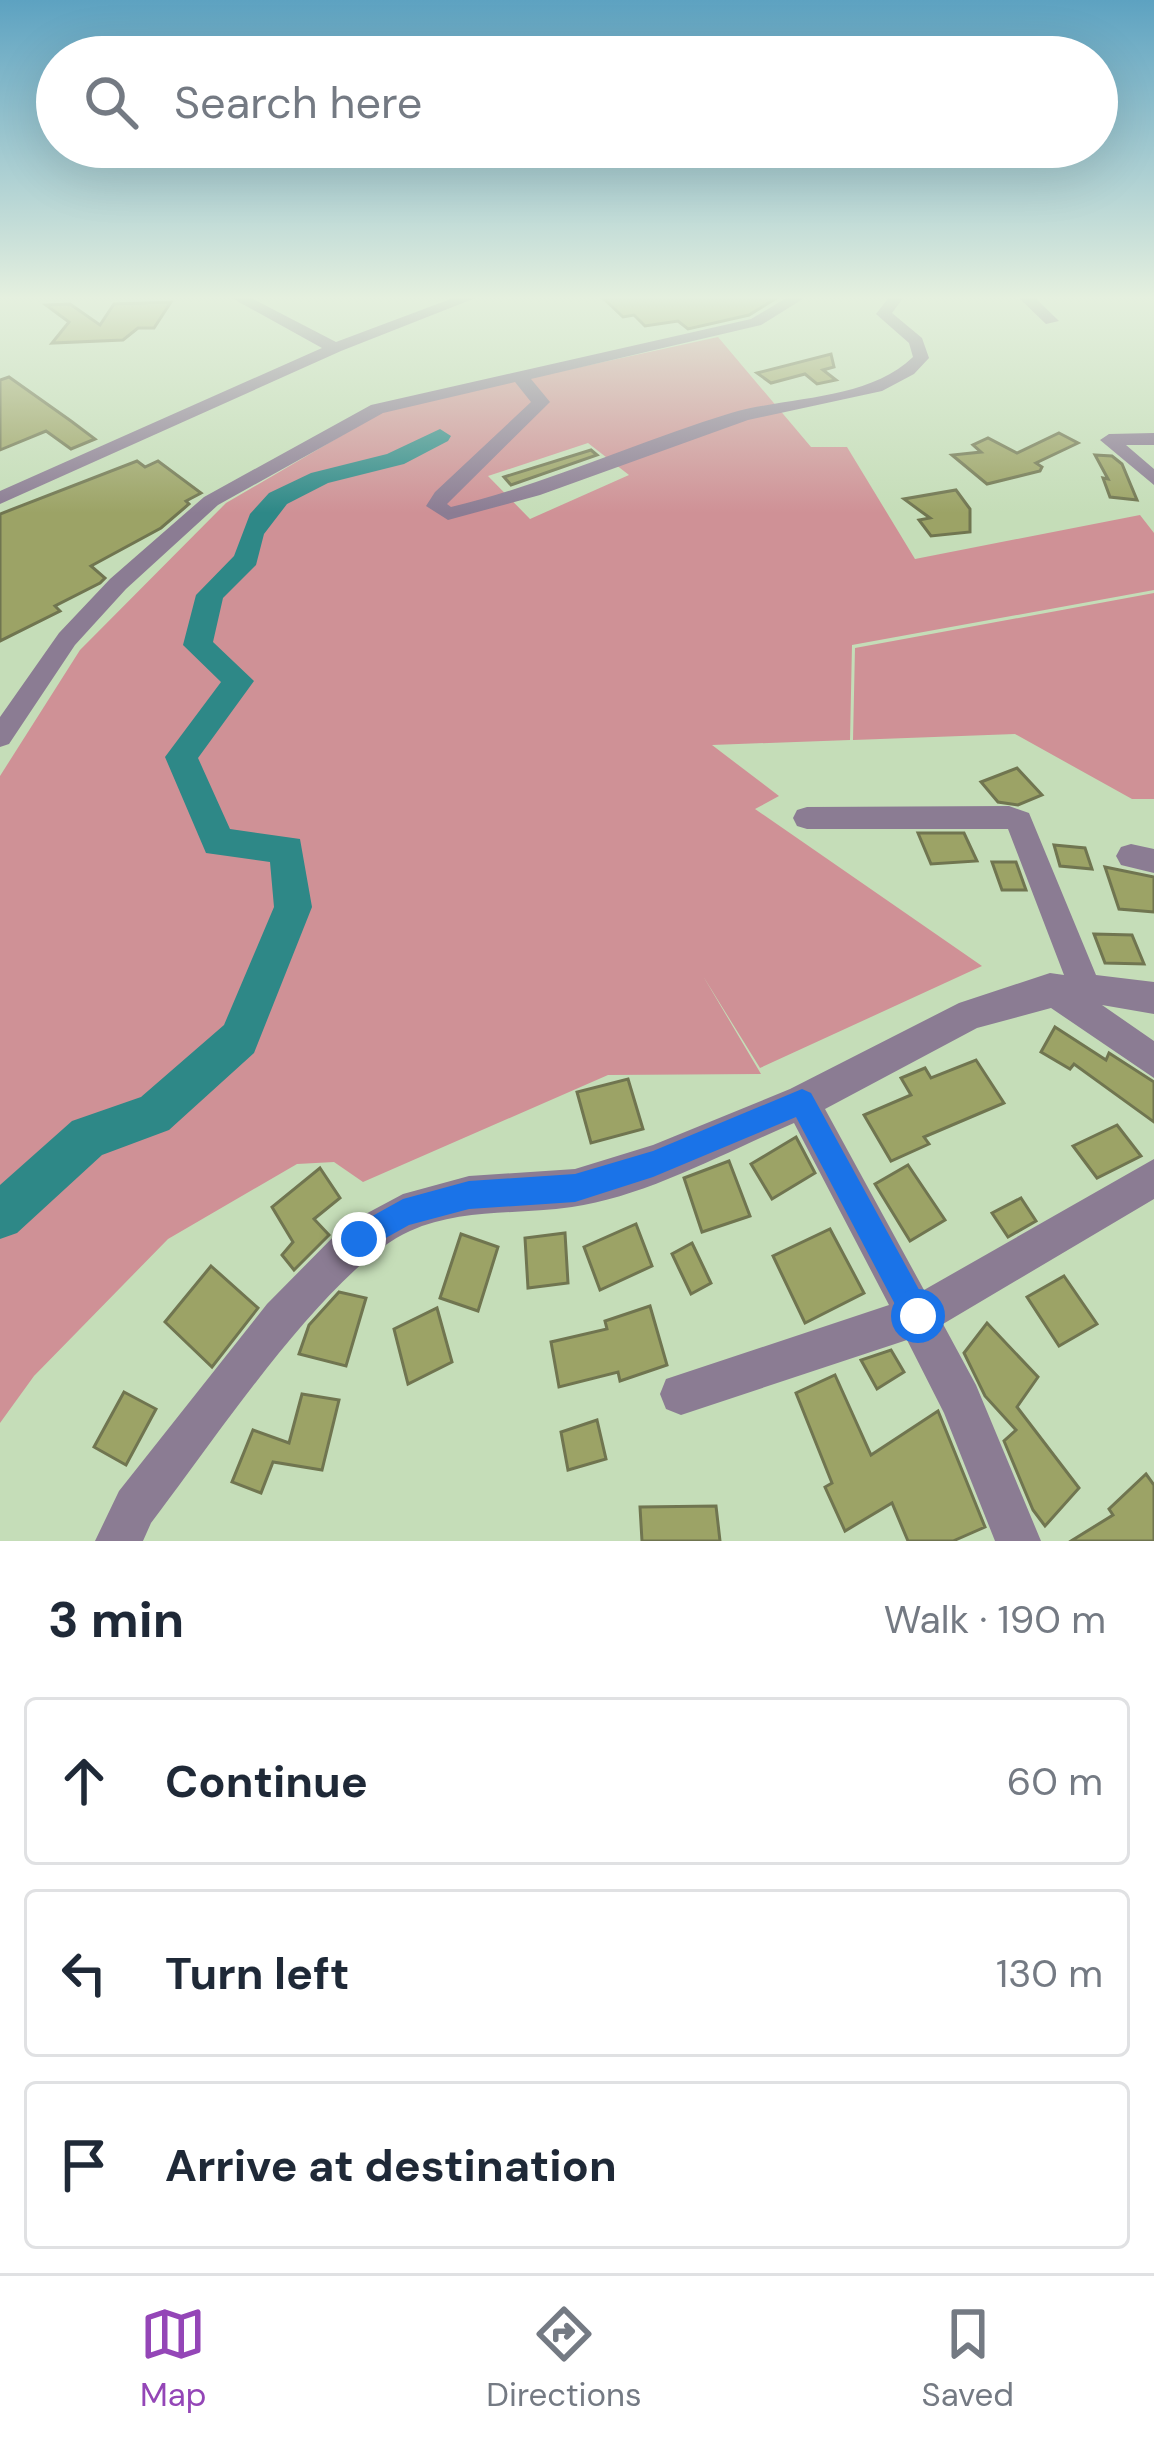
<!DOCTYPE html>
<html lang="en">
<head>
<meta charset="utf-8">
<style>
  body { margin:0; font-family:"DM Sans",sans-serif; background:#f2f2f3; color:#1f2937 }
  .stop { position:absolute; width:36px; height:36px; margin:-27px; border:9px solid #1a73e8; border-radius:50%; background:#fff }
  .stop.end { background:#1a73e8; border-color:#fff; box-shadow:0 3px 12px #0008 }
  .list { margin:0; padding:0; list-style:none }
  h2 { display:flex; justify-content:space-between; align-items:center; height:156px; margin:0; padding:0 48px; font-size:51px }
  h2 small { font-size:39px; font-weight:400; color:#747a83 }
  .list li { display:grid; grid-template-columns:78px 1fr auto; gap:36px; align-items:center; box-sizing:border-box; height:168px; margin:0 24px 24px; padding:0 24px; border:3px solid #e0e1e3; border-radius:12px }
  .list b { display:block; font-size:45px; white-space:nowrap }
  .list em { font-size:39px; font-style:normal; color:#747a83 }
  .icon { flex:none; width:66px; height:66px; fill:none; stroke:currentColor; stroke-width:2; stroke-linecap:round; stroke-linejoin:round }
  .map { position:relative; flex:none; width:1154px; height:1541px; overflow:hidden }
  .search { position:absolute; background:#fff; box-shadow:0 12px 48px #0002; left:36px; right:36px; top:36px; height:132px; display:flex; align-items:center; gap:30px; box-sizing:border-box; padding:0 42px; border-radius:66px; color:#747a83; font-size:45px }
  .sheet { height:732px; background:#fff }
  nav { display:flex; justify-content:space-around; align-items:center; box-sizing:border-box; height:168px; border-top:3px solid #e0e1e3; background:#fff; font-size:33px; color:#747a83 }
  nav a { display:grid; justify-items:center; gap:6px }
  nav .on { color:#9446b7 }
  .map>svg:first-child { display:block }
</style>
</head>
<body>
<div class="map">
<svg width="1154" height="1541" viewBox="0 0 1154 1541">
  <rect width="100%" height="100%" fill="#c5ddb8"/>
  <g fill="#cf9196" fill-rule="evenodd">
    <path d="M718,337L811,447H847L915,559L1140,515L1154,533V590L852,645L850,740L712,745L779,796L755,809L982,966L760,1068L703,976L761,1074L608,1075L363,1182L334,1162L297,1164L168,1239L34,1376L0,1423V776L80,650L226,503L387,409ZM588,443L629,475L530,519L488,476Z"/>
    <path d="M1154,593V799H1132L1015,734L853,740L855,648Z"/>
  </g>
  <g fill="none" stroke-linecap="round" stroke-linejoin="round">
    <path fill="#2e8887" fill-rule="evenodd" d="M440,429L451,436L448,441L404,464L328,483L287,504L264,534L256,565L223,598L213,642L254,681L198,758L230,829L300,839L312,907L254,1053L169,1130L102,1155L17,1233L0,1239V1185L72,1121L141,1097L224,1025L274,907L270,862L206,853L165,757L221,682L183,645L196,595L234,556L250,514L269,493L311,473L387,454Z"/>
  </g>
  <g fill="#9ca366" stroke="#707550" stroke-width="3">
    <path d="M602,297H778L749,315L688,329L678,321L645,326L634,315L623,317Z"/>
    <path d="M171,302L154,328H138L123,340L52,343L69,322L46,305L70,304L100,325L114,304Z"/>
    <path d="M831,354L834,367L823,370L836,380L817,384L805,374L771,383L757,373Z"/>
    <path d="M9,377L71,421L95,439L71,449L46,431L0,450V380Z"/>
    <path d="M1059,433L1078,443L1036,463L1042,467L1040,471L987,484L952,455L981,452L973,445L988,438L1017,453Z"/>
    <path d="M591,450L597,455L511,485L504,477Z"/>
    <path d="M1095,455L1112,456L1122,464L1137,500L1110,497L1103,478L1108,479Z"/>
    <path d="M137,461L145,467L158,461L201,493L186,501L189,504L161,528L91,566L105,578L100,583L55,606L60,611L0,641V514Z"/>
    <path d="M956,490L970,509V532L931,536L919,520L930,518L904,499Z"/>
    <path d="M1017,768L1042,795L1018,805L998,802L981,782Z"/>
    <path d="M918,833H964L977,861L931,864Z"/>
    <path d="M1054,845L1085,848L1092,869L1060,866Z"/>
    <path d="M992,862H1016L1026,890H1002Z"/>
    <path d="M1105,867L1154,877V912L1119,909Z"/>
    <path d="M1094,934L1132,935L1144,964L1105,963Z"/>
    <path d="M1055,1027L1106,1060L1109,1053L1154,1082V1122L1074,1064L1070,1069L1041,1052Z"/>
    <path d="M976,1060L1004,1103L924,1137L929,1144L891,1161L864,1115L911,1095L901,1078L925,1068L931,1078Z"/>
    <path d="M628,1079L643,1129L591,1143L577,1092Z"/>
    <path d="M1117,1125L1141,1156L1097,1178L1073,1146Z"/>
    <path d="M796,1137L815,1173L772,1199L751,1164Z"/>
    <path d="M729,1161L750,1216L702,1232L684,1178Z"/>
    <path d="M908,1165L945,1220L910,1241L875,1184Z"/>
    <path d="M320,1168L340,1198L314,1219L329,1235L294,1270L282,1255L293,1242L272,1207Z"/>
    <path d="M1021,1198L1036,1221L1008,1237L992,1213Z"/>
    <path d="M636,1224L652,1266L600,1290L584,1247Z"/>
    <path d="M830,1229L864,1293L805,1323L773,1256Z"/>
    <path d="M565,1233L568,1283L528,1288L525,1238Z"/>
    <path d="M461,1234L498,1247L478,1311L440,1298Z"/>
    <path d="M692,1243L711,1283L691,1294L672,1254Z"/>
    <path d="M211,1266L258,1308L212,1367L165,1322Z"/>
    <path d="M1064,1276L1097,1324L1059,1346L1027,1297Z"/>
    <path d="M339,1292L366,1298L346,1366L299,1354L309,1325Z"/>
    <path d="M650,1306L667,1365L620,1381L618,1372L559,1387L551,1342L607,1329L605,1321Z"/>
    <path d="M437,1308L452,1362L408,1384L394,1329Z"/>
    <path d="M987,1323L1038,1377L1017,1407L1079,1488L1045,1526L1033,1510L1004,1441L1016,1430L985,1396L964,1353Z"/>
    <path d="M891,1350L904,1372L877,1389L861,1360Z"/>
    <path d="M835,1375L871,1455L938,1411L985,1527L953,1541H908L892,1503L845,1531L825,1487L832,1483L796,1393Z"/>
    <path d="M124,1392L156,1409L126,1465L94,1447Z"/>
    <path d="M302,1394L339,1400L322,1470L273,1462L261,1493L232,1482L253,1430L289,1443Z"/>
    <path d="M597,1420L606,1459L568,1470L561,1432Z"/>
    <path d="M1146,1474L1154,1485V1541H1071L1113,1515L1109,1509Z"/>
    <path d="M716,1506L720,1541H642L640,1507Z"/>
  </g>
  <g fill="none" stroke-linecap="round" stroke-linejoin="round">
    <g fill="#8b7c93" fill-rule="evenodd">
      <path d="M230,297H249L336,342L456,297H478L341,351L0,504V491L322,348Z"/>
      <path d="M788,297H806L761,325L531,379L550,402L447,504L451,507C547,484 636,442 731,413C789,396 867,401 913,357L909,343L876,314L889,297H904L892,313L922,338L929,358L914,374L882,391L748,420L540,495L448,520L426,506L435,492L531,402L515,382L383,413L218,505L126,589L75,645L9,744L0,747V717L59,633L110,579L204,497L371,405L751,319Z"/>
      <path d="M1018,297H1034L1059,321L1046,324Z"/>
      <path d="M1154,433V445H1126L1154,469V485L1100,440L1109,434Z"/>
      <path d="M1009,806L1029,813L1096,975L1154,982V1014L1102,1005L1154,1041V1078L1051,1008L977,1028L825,1109L924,1290L1154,1159V1199L943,1324L976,1385L1041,1541H995L944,1413L907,1340L681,1415L666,1409L660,1394L666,1379L889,1305L794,1123C726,1152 645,1197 572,1207C518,1215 461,1208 410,1231C328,1267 209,1448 151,1523L143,1541H95L119,1491L267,1304L345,1225L403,1194L469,1176L575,1169L653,1145L790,1089L959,1003L1050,973L1064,975L1008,829H807L797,826L793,818L797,810L807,807Z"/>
      <path d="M1131,844L1154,849V873L1121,865L1116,856L1121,847Z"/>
    </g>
  </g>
  <linearGradient id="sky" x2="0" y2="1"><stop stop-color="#5da2c1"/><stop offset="0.58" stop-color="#e5f0df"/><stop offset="1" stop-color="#e5f0df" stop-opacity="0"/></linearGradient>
  <rect width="1154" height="513" fill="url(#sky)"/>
  <path fill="#1a73e8" d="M802,1089L811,1093L928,1306L932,1316L928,1327L918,1331L907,1327L796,1117L653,1177L575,1202L469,1209L409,1225L359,1253L349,1249L345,1239L349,1229L403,1199L469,1181L575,1174L653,1151Z"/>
</svg>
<div class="stop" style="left:918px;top:1316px"></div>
<div class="stop end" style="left:359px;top:1239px"></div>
<div class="search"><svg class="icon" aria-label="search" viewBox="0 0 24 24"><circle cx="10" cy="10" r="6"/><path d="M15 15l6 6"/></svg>Search here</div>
</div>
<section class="sheet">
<h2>3 min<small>Walk · 190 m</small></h2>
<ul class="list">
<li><svg class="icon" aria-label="ahead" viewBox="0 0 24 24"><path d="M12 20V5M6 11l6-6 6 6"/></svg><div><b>Continue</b></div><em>60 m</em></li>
<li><svg class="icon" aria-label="left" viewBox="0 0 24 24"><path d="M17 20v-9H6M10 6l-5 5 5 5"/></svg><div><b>Turn left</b></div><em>130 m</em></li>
<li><svg class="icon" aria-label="arrive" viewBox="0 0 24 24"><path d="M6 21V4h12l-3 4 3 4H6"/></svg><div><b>Arrive at destination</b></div></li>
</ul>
</section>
<nav>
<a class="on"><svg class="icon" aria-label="map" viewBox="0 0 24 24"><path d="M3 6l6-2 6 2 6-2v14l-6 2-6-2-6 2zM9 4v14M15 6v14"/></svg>Map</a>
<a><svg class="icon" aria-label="directions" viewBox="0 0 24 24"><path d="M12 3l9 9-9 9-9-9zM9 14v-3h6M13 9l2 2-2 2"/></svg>Directions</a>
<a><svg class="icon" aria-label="saved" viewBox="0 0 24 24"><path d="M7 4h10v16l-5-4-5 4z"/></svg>Saved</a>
</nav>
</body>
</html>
